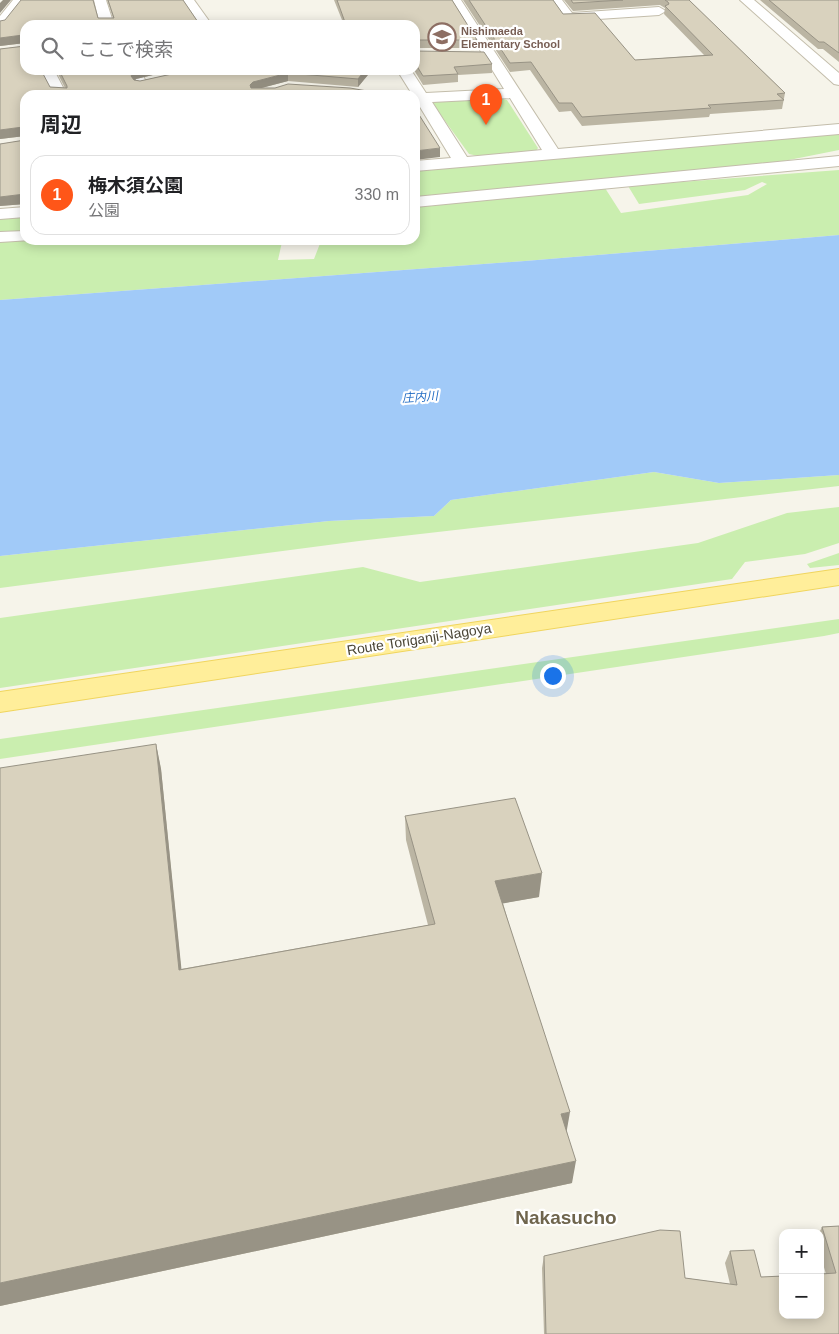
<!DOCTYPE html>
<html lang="ja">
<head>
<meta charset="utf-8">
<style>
  body { margin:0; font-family:Helvetica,"Noto Sans JP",sans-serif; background:#f2f2f2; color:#202124 }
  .controls { position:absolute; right:15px; bottom:15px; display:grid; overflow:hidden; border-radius:10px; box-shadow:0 2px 12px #0003 }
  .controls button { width:45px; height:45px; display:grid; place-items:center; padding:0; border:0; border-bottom:1px solid #e0e0e0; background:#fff; color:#202124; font:25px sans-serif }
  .you { position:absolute; left:552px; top:675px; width:18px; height:18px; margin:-12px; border:4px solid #fff; border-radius:50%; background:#1a73e8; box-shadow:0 0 0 8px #1a73e833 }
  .badge { display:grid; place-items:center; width:32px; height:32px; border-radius:50%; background:#ff5618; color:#fff; font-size:16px; font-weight:700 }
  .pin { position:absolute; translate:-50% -41px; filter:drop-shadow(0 1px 2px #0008) }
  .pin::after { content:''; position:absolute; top:26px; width:18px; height:15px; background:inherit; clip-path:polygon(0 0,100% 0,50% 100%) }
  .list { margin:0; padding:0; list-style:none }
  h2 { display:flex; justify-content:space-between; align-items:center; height:65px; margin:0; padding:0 20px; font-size:21px }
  h2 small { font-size:16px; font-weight:400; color:#757577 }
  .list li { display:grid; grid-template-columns:32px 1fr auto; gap:15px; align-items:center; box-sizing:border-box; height:80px; margin:0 10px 10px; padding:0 10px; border:1px solid #e0e0e0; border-radius:15px }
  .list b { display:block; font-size:19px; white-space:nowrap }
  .list p { margin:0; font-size:16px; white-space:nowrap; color:#757577 }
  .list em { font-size:16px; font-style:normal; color:#757577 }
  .icon { flex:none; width:28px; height:28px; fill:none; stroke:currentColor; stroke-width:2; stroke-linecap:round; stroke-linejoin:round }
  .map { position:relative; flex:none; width:839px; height:1334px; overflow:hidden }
  .search { position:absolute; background:#fff; box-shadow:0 2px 12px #0003; left:20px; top:20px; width:400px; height:55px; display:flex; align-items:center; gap:12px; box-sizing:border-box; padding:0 18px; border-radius:15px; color:#757577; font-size:19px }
  .panel { position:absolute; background:#fff; box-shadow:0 2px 12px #0003; left:20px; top:90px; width:400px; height:155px; border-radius:15px }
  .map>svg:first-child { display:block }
</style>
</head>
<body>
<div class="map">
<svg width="839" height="1334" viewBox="0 0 839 1334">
  <rect width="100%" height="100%" fill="#f6f4ea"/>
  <g fill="#caeeaf" fill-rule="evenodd">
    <path d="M499,98L507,100L538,148L536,151L478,156L469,154L432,103L437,101Z"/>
    <path d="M839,132V150L774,163L415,198V168Z"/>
    <path d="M839,170V235L525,261L0,300V242L25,240H415V205L605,188L621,213L748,195L767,184L762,182L745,190L639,204L628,186ZM321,241L314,259L278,260L282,242Z"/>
    <path d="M25,217V233L0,235V219Z"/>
    <path d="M654,472L719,483L839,475V486L359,541L0,588V556L329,521L434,516L451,500Z"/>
    <path d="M839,507V543L805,554L745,562L732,579L0,688V618L363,567L420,582L698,543L787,513Z"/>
    <path d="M839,553V565L810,568L807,564Z"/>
    <path d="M839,619V633L824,636L0,759V739Z"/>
  </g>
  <path fill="#a1caf8" d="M839,235V475L719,483L654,472L451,500L434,516L329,521L0,556V300L525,261Z"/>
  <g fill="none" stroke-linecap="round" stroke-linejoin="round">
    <g stroke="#c3bdab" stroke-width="2">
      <g id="minor">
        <path d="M13,0H26L5,27L0,28V16Z"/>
        <path d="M94,0H106L114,25H100Z"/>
        <path d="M182,0H194L212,25H198Z"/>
        <path d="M449,0H461L558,149L839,124V134L415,171V161L451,158L417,102L415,103V95H410L412,94L397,70H411L426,93L504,89ZM510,98L542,150L467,157L432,102Z"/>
        <path d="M549,0H562L572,13L659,7L666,11L659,15L568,21L563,20Z"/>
        <path d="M740,0H754L839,73V85L834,84Z"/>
        <path d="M40,70H54L67,95H53Z"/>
        <path d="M127,70H141L151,95H137Z"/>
        <path d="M839,156V166L415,207V197Z"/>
        <path d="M25,207V217L0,219V209Z"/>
        <path d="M25,231V240H31L0,242V232Z"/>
      </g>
    </g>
    <g stroke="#f0d55e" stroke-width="2">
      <path id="major" d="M839,569V585L0,712V692Z"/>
    </g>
    <use href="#minor" fill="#fff" fill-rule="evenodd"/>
    <use href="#major" fill="#ffee9a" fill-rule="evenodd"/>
  </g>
  <g fill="#bbb5a3">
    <path d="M107,0H183L200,25H25V70L50,87L65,88L56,70H174L136,79L135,80L140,81L190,70H372L358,87L288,81L261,88H350L25,95V204L0,206V144L25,140V136L0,139V49L25,46V43L0,46V21L113,18Z"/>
    <path d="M334,0H452L477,40V48H415V25H344Z"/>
    <path d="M463,0H553L563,14L635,60L704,55L664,14L665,8L660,5L573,11L564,0H689L785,93L782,109L710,114L709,117L582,126L571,111L559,112L530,70L510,72Z"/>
    <path d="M760,0H839V62L823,49H818Z"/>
    <path d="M415,51L492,64V73L458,75V82L423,85L414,70Z"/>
    <path d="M156,744L161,769L181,969L428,925L406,840L405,816L539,897L503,903L567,1131L572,1183L0,1306Z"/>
    <path d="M839,1226V1334H544L542,1268L544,1256L685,1278L730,1284L725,1263L730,1251L761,1277L826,1274L820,1254V1233H819L822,1227Z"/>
  </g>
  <g fill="#989385">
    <path d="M3,0H11L0,13V3Z"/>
    <path d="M23,35L25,43L0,46V38Z"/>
    <path d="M137,70H174L136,79L132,85L131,76L134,71Z"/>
    <path d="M365,70H372L358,87V79Z"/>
    <path d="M288,73V81L254,90L250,94V85L253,82Z"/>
    <path d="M418,100V108L415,110V101Z"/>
    <path d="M23,127L25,136L0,139V130Z"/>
    <path d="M440,148V157L415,160V151Z"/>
    <path d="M25,194V204L0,206V197Z"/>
    <path d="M156,744L161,769L184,994L179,970Z"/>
    <path d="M542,873L539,897L494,905L495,881Z"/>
    <path d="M570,1112L566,1135L561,1114Z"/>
    <path d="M576,1161L572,1183L0,1306V1283Z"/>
  </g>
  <g fill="#d9d2be" stroke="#989385">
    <path d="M21,0H93L98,18H114L108,0H183L200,25H25V37L23,35L0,38V21L5,20Z"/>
    <path d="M337,0H452L477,40H415V25H346Z"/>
    <path d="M469,0H553L563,14L595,13L635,60L713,55L665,6L669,4L668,2L665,0H689L785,93L777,94L784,100L708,105L711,108L582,117L572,103H559L531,62L510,63Z"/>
    <path d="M571,0H623L573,3Z"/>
    <path d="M769,0H839V53L824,42H819Z"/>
    <path d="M25,43V70H41L50,87L67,88V86L59,70H137L134,71L131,76L134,80L140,81L190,70H365L358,79L288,73L253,82L250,85L251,88H275L288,84L350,88L390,95H25V129L23,127L0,130V49L25,46Z"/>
    <path d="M415,51L484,52L492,64L454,67L458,74L423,76L415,63Z"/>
    <path d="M415,110H416L440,148L415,151Z"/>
    <path d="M25,131V194L0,197V144L25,140Z"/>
    <path d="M156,744L179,970L435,924L405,816L515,798L542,873L495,881L570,1112L561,1114L576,1161L0,1283V768Z"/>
    <path d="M839,1226V1334H546L544,1256L660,1230L680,1231L685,1278L737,1285L730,1251L754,1250L761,1277L783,1276V1315H820V1274L836,1273L822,1227Z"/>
  </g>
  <defs>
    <g id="school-ring" transform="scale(1.4375)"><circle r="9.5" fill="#fff" stroke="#8d6e63" stroke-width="1.5"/><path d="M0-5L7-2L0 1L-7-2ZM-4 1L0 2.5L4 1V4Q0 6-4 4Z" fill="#8d6e63"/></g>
  </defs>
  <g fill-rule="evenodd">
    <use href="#school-ring" x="442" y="37"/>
  </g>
  <g text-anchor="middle" stroke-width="4.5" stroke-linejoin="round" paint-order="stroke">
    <g font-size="11" font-weight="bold" fill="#785e54" stroke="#fff" text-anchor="start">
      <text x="461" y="35">Nishimaeda<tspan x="461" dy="13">Elementary School</tspan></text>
    </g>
    <g font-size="12" font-style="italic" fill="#236dc4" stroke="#fff">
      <text transform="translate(420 397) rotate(-4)" y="4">庄内川</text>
    </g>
    <g font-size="14" fill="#4b4637" stroke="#fff">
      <text transform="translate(419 639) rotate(-9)" y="5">Route Toriganji-Nagoya</text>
    </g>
    <g font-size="19" font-weight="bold" fill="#6f654d" stroke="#fff">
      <text x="566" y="1224">Nakasucho</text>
    </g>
  </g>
</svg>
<div class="controls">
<button>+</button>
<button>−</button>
</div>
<div class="you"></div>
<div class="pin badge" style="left:486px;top:125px">1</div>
<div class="search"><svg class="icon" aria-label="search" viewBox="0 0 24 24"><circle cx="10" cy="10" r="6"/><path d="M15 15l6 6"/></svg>ここで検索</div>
<section class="panel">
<h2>周辺<small></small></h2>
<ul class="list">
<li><span class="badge">1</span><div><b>梅木須公園</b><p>公園</p></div><em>330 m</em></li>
</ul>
</section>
</div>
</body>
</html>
